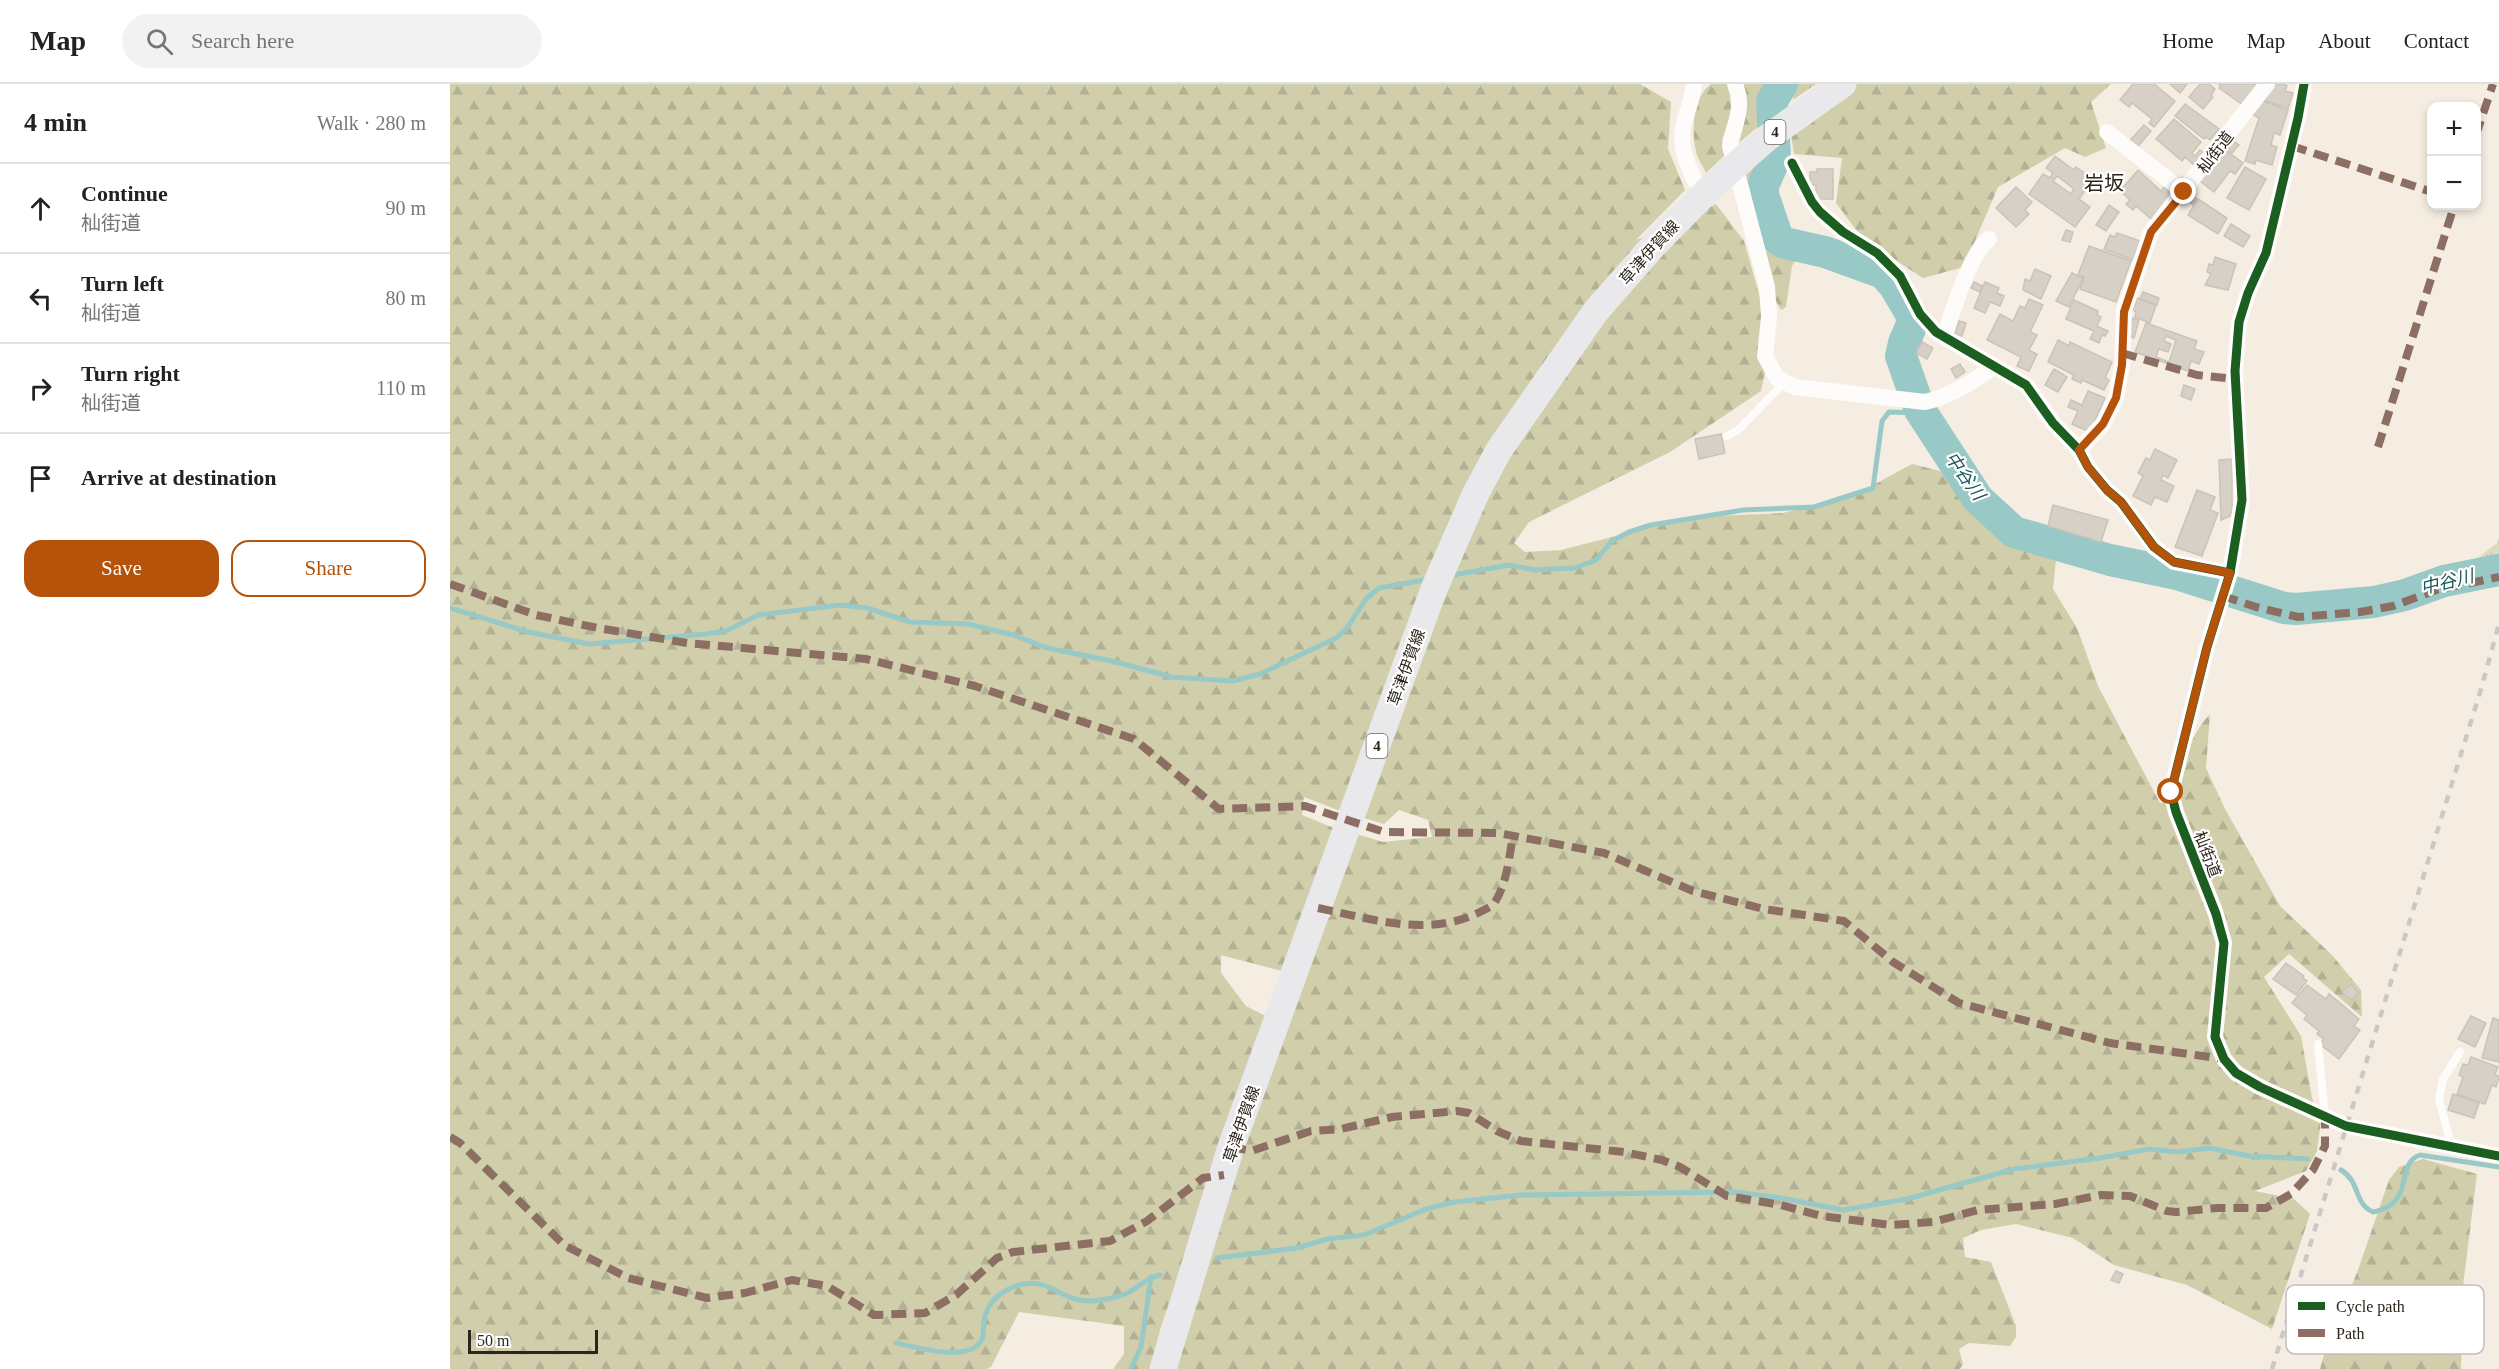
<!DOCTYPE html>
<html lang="en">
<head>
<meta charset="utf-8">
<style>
  body { margin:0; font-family:"Times New Roman","Noto Sans JP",serif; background:#f2f2f2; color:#222 }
  .controls { position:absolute; right:18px; top:18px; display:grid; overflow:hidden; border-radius:12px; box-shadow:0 3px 9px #0003 }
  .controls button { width:54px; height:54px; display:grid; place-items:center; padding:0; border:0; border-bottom:2px solid #e0e0e0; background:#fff; color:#222; font:30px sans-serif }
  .scale { position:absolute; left:18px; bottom:15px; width:130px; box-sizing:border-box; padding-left:6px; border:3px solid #2c251b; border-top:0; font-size:16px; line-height:21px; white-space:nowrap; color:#2c251b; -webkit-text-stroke:4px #fff; paint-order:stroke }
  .stop { position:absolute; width:18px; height:18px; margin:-14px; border:4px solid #b45309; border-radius:50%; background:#fff }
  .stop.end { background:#b45309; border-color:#fff; box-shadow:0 2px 6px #0008 }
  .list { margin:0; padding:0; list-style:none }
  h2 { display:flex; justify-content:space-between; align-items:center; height:78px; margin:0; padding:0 24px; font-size:26px }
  h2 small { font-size:20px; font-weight:400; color:#767676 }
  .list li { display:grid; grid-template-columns:39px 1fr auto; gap:18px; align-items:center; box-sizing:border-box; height:90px; padding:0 24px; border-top:2px solid #e0e0e0 }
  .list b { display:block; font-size:22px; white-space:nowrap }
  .list p { margin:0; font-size:20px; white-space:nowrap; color:#767676 }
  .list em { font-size:20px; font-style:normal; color:#767676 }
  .actions { display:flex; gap:12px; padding:18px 24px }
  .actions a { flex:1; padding:14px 0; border:2px solid #b45309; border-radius:18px; text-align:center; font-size:21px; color:#b45309 }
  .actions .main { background:#b45309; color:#fff }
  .icon { flex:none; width:33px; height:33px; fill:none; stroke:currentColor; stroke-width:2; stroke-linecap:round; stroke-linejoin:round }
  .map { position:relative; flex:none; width:2049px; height:1285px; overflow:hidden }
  header { display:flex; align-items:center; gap:36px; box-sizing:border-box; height:84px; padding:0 30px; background:#fff; border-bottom:2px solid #e0e0e0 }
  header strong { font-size:28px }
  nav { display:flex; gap:33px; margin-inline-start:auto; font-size:21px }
  .search { width:420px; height:54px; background:#f2f2f2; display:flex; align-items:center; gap:15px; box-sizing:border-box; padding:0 21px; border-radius:33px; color:#767676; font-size:22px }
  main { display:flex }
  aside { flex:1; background:#fff }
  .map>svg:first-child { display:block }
</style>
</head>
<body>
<header>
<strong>Map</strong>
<div class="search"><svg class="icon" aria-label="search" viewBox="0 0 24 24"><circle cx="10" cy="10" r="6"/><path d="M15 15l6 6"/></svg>Search here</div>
<nav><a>Home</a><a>Map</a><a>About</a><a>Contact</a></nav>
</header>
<main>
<aside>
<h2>4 min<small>Walk · 280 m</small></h2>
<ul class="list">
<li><svg class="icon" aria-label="ahead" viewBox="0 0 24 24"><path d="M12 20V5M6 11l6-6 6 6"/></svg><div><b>Continue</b><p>杣街道</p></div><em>90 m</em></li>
<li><svg class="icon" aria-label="left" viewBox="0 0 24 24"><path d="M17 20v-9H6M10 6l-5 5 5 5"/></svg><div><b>Turn left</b><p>杣街道</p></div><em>80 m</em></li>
<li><svg class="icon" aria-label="right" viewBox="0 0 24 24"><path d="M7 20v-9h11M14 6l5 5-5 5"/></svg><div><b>Turn right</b><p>杣街道</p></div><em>110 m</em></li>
<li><svg class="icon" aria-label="arrive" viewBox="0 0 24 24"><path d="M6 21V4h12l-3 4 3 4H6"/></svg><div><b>Arrive at destination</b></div></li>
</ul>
<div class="actions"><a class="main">Save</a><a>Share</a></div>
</aside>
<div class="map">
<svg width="2049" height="1285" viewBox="0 0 2049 1285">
  <defs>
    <pattern id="grass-tufts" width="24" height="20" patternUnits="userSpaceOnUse" patternTransform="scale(1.5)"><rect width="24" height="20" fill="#dddbbf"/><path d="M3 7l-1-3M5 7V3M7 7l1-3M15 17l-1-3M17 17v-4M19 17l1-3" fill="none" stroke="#bebca4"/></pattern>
    <pattern id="forest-firs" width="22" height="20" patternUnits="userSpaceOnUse" patternTransform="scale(1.5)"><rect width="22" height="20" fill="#d0ceab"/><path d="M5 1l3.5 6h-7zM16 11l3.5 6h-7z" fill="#b3b193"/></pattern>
  </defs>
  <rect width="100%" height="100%" fill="#f5ede1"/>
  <path fill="url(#grass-tufts)" d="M2049,453V475L2024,477L2047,459Z"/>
  <g fill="url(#forest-firs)" fill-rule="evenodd">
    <path d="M0,0H1190L1221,18L1218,65L1235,106L1186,156L1230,139L1266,120L1294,157L1312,220L1316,283L1311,307L1220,368L1079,438L1064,459L1075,468L1111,466L1241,433L1333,429L1403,412L1462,380L1490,387L1550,428L1584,440L1607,464L1603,505L1627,544L1648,602L1710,719L1726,716C1733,685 1737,654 1760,630L1756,684L1775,725L1830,822L1882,871L1911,906L1912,933L1839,870L1814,893L1851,952L1862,1014L1871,1037L1867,1067L1856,1087L1805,1107L1844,1115L1860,1130L1822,1245L1737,1201L1664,1181L1623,1154L1566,1140L1531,1146L1513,1154L1515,1173L1541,1178L1566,1242V1253L1560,1262L1519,1259L1509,1265L1513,1280L1510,1285H726L736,1170L711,1243L700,1285H663L674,1270V1242L569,1228L541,1283L536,1285H0ZM854,713L893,728L934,740L949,726L978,736L982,753L933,758L903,749L889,785L880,833L855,845L818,933L796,922L771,889V871L832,887L884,744L852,731Z"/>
    <path d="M1261,0H1280L1284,22L1272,56L1277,69L1256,89C1253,82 1247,74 1246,67C1241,46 1243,13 1261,0Z"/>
    <path d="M1293,0H1325L1320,12L1315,37L1285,62Z"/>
    <path d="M1344,0H1366L1343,16Z"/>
    <path d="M1404,0H1661L1641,18L1656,64L1635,73L1615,64L1548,103L1514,183L1473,194L1413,155L1386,119L1392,74L1344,70L1341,50Z"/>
    <path d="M1317,72L1322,123L1331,151L1351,168L1342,182L1336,223L1331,226L1323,212L1315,177L1317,161L1304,133L1292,94Z"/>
    <path d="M1973,1075L2027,1090L2013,1202L2011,1285H1870L1876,1264L1908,1186L1939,1096L1949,1083Z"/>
  </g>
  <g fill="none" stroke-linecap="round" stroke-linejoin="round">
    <g stroke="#98c9c6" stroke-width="5">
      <path d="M998,492L1059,481L1085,486L1124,484L1146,476L1162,457L1179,448L1201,441L1293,426L1364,423L1423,404L1432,337L1439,328L1473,329"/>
      <path d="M0,524L78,548L139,560L256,550L276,547L308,531L391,521L417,524L460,538L518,540L563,551L597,564L662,577L722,593L783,597L810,590L886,554L897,544L916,515L929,504L980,495"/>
      <path d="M1891,1086C1911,1098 1903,1119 1923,1128C1967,1120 1944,1080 1970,1071L2049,1083"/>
      <path d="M767,1174L847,1164L877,1155L914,1151L976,1125L1004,1118L1071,1111L1284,1108L1331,1114L1393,1126L1457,1115L1564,1085L1650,1074L1699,1065L1728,1068L1759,1064L1800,1072L1858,1075"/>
      <path d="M446,1259C466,1263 521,1280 532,1255C534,1250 534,1243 534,1237C537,1219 549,1208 566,1202C599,1191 609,1217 639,1217C649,1217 665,1214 675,1210C688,1205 696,1193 710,1191"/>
      <path d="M681,1285L691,1263L701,1193"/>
    </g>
    <path stroke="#98c9c6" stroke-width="32" d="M1332,0L1322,17L1325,74L1313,102V111L1328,155L1335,159L1375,168L1433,189L1444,201L1464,235L1454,259L1451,272L1470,326L1528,415L1564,448L1660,476L1727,490L1834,524L1846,525L1924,518L1955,511L1994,497L2049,486"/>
  </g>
  <g fill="#d7d0c6" stroke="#cac3b9" stroke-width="1.5" fill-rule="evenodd">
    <path d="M1683,0H1704L1725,17L1704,43L1699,39L1702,35L1682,19L1679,23L1670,16Z"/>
    <path d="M1720,0H1737L1730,9Z"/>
    <path d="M1750,0H1759L1765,5L1761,11L1763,13L1753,25L1739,13Z"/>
    <path d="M1769,0H1809L1793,21L1769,4L1771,2Z"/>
    <path d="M1820,0H1834L1837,2L1835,7L1843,9L1838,24L1810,15Z"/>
    <path d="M1810,16L1838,26L1830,51L1824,49L1821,61L1827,63L1822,81L1806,76L1805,80L1795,77L1809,34L1801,29Z"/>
    <path d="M1735,20L1769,45L1760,56L1756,53L1754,55L1725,32Z"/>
    <path d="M1724,35L1751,58L1742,69L1745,72L1750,66L1755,70L1745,82L1735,73L1732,77L1706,55Z"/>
    <path d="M1694,41L1701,47L1684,67L1676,61Z"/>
    <path d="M1782,56L1789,61L1782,69L1776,64Z"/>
    <path d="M1774,65L1793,79L1785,90L1780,87L1764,108L1750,97Z"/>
    <path d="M1605,72L1624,86L1626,83L1643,95L1629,115L1640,123L1625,143L1579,110L1593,90L1600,94L1603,89L1596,84ZM1607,92L1624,105L1621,110L1603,97Z"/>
    <path d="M1795,83L1816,95L1799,126L1777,114Z"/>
    <path d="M1367,85H1383V115H1366V101H1360V88H1367Z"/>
    <path d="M1688,86L1711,107L1714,103L1723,111L1701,135L1686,122L1683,126L1676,120L1680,116L1670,107Z"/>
    <path d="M1566,103L1582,118L1575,126L1579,130L1566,143L1546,124Z"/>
    <path d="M1741,110L1747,115L1743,121L1737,116Z"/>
    <path d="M1748,115L1777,134L1768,150L1738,131Z"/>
    <path d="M1659,121L1669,128L1656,147L1646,141Z"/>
    <path d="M1781,140L1800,152L1793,163L1774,152Z"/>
    <path d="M1616,146L1623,148L1620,158L1612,156Z"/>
    <path d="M1667,149L1690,157L1683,176L1654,165L1660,151L1665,153Z"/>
    <path d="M1639,162L1681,177L1666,218L1630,205L1634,193L1628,191Z"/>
    <path d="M1765,173L1786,180L1778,206L1755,201L1761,190L1757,188L1759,180L1763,181Z"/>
    <path d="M1585,185L1601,192L1591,215L1573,206L1575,195L1580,197Z"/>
    <path d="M1622,189L1633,194L1619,223L1606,217Z"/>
    <path d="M1524,198L1532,202L1530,208L1521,204Z"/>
    <path d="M1535,198L1549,204L1547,209L1554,212L1550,222L1540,218L1535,229L1524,224Z"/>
    <path d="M1693,208L1709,214L1707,221L1690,215Z"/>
    <path d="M1687,214L1706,221L1700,239L1685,233L1686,228L1683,226Z"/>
    <path d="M1579,215L1593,221L1580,248L1587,251L1579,266L1587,270L1579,287L1567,282L1571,273L1537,256L1550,230L1563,237L1570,222L1575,224Z"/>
    <path d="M1624,216L1648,227L1647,231L1651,233L1647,242L1658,247L1655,252L1652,251L1649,259L1640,255L1644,247L1616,235Z"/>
    <path d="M1682,234L1689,236L1684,254L1676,251Z"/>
    <path d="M1509,237L1516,239L1512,252L1505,250Z"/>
    <path d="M1696,239L1747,257L1744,265L1754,268L1749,280L1741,277L1738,287L1685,268ZM1716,252L1726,256L1719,278L1706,273L1709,265L1718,268L1721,260L1714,257Z"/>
    <path d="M1608,256L1619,262L1620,258L1662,278L1655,294L1659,296L1654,306L1632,296L1631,299L1622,295L1624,291L1598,278Z"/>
    <path d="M1472,258L1483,264L1477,275L1466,269Z"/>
    <path d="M1510,280L1515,288L1506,294L1501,285Z"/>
    <path d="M1604,285L1617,293L1608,308L1595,301Z"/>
    <path d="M1734,301L1745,305L1741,316L1731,312Z"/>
    <path d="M1638,307L1655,314L1640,348L1622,340L1628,327L1618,323L1621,316L1632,321Z"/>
    <path d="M1271,350L1275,369L1249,375L1245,355Z"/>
    <path d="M1705,365L1727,376L1718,394L1713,391L1711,396L1724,402L1717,418L1705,413L1701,421L1683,412L1693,392L1688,389L1696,374L1700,376Z"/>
    <path d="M1782,375V427L1780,432L1771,436L1769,376Z"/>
    <path d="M1747,406L1765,413L1760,426L1768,429L1752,472L1725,463Z"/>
    <path d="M1603,421L1658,436L1651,458L1598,442Z"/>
    <path d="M1836,879L1854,892L1853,894L1857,897L1846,911L1823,895Z"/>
    <path d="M1901,900L1908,909L1902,916L1892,908Z"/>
    <path d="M1857,901L1876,915L1879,910L1909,935L1904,942L1910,946L1889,975L1872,962L1871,959L1874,955L1867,950L1869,947L1854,935L1857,931L1842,919Z"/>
    <path d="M2021,932L2036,939L2025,963L2008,955Z"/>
    <path d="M2043,934L2049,936V978L2032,974Z"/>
    <path d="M2021,973L2048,983L2045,990L2049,993L2046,1003L2042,1001L2035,1020L2007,1010L2013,993L2009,991L2013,980L2018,981Z"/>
    <path d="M2003,1010L2029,1019L2024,1034L1998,1026Z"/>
    <path d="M1666,1187L1673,1190L1669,1199L1661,1196Z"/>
  </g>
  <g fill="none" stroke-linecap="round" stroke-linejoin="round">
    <g stroke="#fefcfa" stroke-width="8">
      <path d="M1277,352L1288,346L1335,298"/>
      <path d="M1868,960L1875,1033"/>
      <path d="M2002,1063L1989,1016L1993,995L2010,968"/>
    </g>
    <g stroke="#fefcfa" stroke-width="16">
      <path d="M1244,0C1243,16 1235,30 1233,45C1229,69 1242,91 1253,111"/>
      <path d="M1285,0C1295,23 1284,40 1280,62L1317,203L1319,233L1315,272L1327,294L1345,303L1475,318C1504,311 1520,298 1545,283"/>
      <path d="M1854,0L1848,34L1816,169L1798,209L1789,238L1785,287L1792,416L1780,489L1757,563L1721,708L1726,728L1766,830L1774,859L1765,953L1774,975L1786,989L1810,1003L1896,1042L2049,1072"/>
      <path d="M1657,48L1734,108"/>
      <path d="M1342,79L1362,118L1370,128L1393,148L1427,169L1450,192L1470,230L1486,248L1576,301L1603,339L1629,366L1638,383L1657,406L1671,418L1704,463L1724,478L1780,489"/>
      <path d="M1494,252C1503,228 1519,170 1539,155"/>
      <path d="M1629,366L1653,340L1666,314L1672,281L1674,227L1701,148L1817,0"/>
    </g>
    <path stroke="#e9e9eb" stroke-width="27" d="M713,1285L781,1063L947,606L984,505L1026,409L1049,366L1146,227L1203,162L1262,102L1317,54L1393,0"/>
    <path stroke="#cac8c5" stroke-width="4.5" stroke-dasharray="8 8" stroke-linecap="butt" d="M1822,1285L2031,605L2049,540"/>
    <g stroke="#8d6e63" stroke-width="8" stroke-dasharray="15 8" stroke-linecap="butt">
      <path d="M2026,51L2043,0"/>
      <path d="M1842,62L1982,108"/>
      <path d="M1672,269L1747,291L1785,295"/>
      <path d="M1928,363L2004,122"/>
      <path d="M0,500L86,531L148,544L237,559L416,575L525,602L684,655L769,725L855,722L934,748L1048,749L1154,769L1243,807L1314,825L1394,837L1443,878L1509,919L1660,959L1774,975"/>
      <path d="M1773,512L1806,523L1848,533L1910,528L1943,522L1986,506L2049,493"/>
      <path d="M868,824C922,835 979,854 1030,828C1035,825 1042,823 1045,818C1057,799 1059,773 1063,752"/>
      <path d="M0,1053L10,1059L114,1161L178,1194L257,1214L295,1209L342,1196L377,1202L424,1231L475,1229L506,1211L547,1174L563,1168L660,1157L697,1137L753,1094L774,1091"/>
      <path d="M781,1063L801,1067L861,1047L891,1045L942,1033L1007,1027L1019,1029L1047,1047L1071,1057L1174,1068L1212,1076L1230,1083L1277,1112L1331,1121L1371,1132L1441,1141L1483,1138L1528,1126L1605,1120L1651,1111L1680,1112L1717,1127L1726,1128L1767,1124H1816L1841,1110L1863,1086L1875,1062V1033"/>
    </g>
    <g stroke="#fff" stroke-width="13">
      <g id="cycleway">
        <path d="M1854,0L1848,34L1816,169L1798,209L1789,238L1785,287L1792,416L1780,489L1757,563L1721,708L1726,728L1766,830L1774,859L1765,953L1774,975L1786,989L1810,1003L1896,1042L2049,1072"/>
        <path d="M1342,79L1362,118L1370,128L1393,148L1427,169L1450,192L1470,230L1486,248L1576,301L1603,339L1629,366L1638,383L1657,406L1671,418L1704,463L1724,478L1780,489"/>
      </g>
    </g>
    <use href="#cycleway" stroke="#1b5e20" stroke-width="9"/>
  </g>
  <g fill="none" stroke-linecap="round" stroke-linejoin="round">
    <path stroke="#b45309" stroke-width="8" d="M1721,708L1757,563L1780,489L1724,478L1704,463L1671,418L1657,406L1638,383L1629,366L1653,340L1666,314L1672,281L1674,228L1701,148L1734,108"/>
  </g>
  <g text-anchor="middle" stroke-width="4.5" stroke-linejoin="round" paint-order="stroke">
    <g fill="#fff" stroke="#6b665f" stroke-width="1.5">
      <rect x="1314.5" y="36" width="21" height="24" rx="4.5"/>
      <rect x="916.5" y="650" width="21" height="24" rx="4.5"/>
    </g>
    <g font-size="15" font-weight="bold" fill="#2c251b">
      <text x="1325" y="53">4</text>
      <text x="927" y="667">4</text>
    </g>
    <g font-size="16" fill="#2c251b" stroke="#fff">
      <text transform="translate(1765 68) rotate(-53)" y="6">杣街道</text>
      <text transform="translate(1199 168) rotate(-48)" y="6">草津伊賀線</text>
      <text transform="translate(956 583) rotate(-70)" y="6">草津伊賀線</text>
      <text transform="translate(1758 770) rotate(69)" y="6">杣街道</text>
      <text transform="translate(791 1040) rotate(-71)" y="6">草津伊賀線</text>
    </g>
    <g font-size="18" font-style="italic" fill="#195859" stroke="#fff">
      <text transform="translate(1515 392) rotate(55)" y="6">中谷川</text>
      <text transform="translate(1997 498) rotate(-14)" y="6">中谷川</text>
    </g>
    <g font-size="20" fill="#2c251b" stroke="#fff">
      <text x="1654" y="106">岩坂</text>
    </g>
  </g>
  <rect x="1836" y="1201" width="198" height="69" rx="9" fill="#fff" stroke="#c0bebb" stroke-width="1.5"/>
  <rect x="1848" y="1218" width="27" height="8" fill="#1b5e20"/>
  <rect x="1848" y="1245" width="27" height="8" fill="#8d6e63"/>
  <g font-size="16" fill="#2c251b">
    <text x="1886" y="1228">Cycle path</text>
    <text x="1886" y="1255">Path</text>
  </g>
</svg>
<div class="controls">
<button>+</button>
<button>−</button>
</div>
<div class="scale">50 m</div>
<div class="stop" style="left:1721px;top:708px"></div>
<div class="stop end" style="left:1734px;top:108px"></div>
</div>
</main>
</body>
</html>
